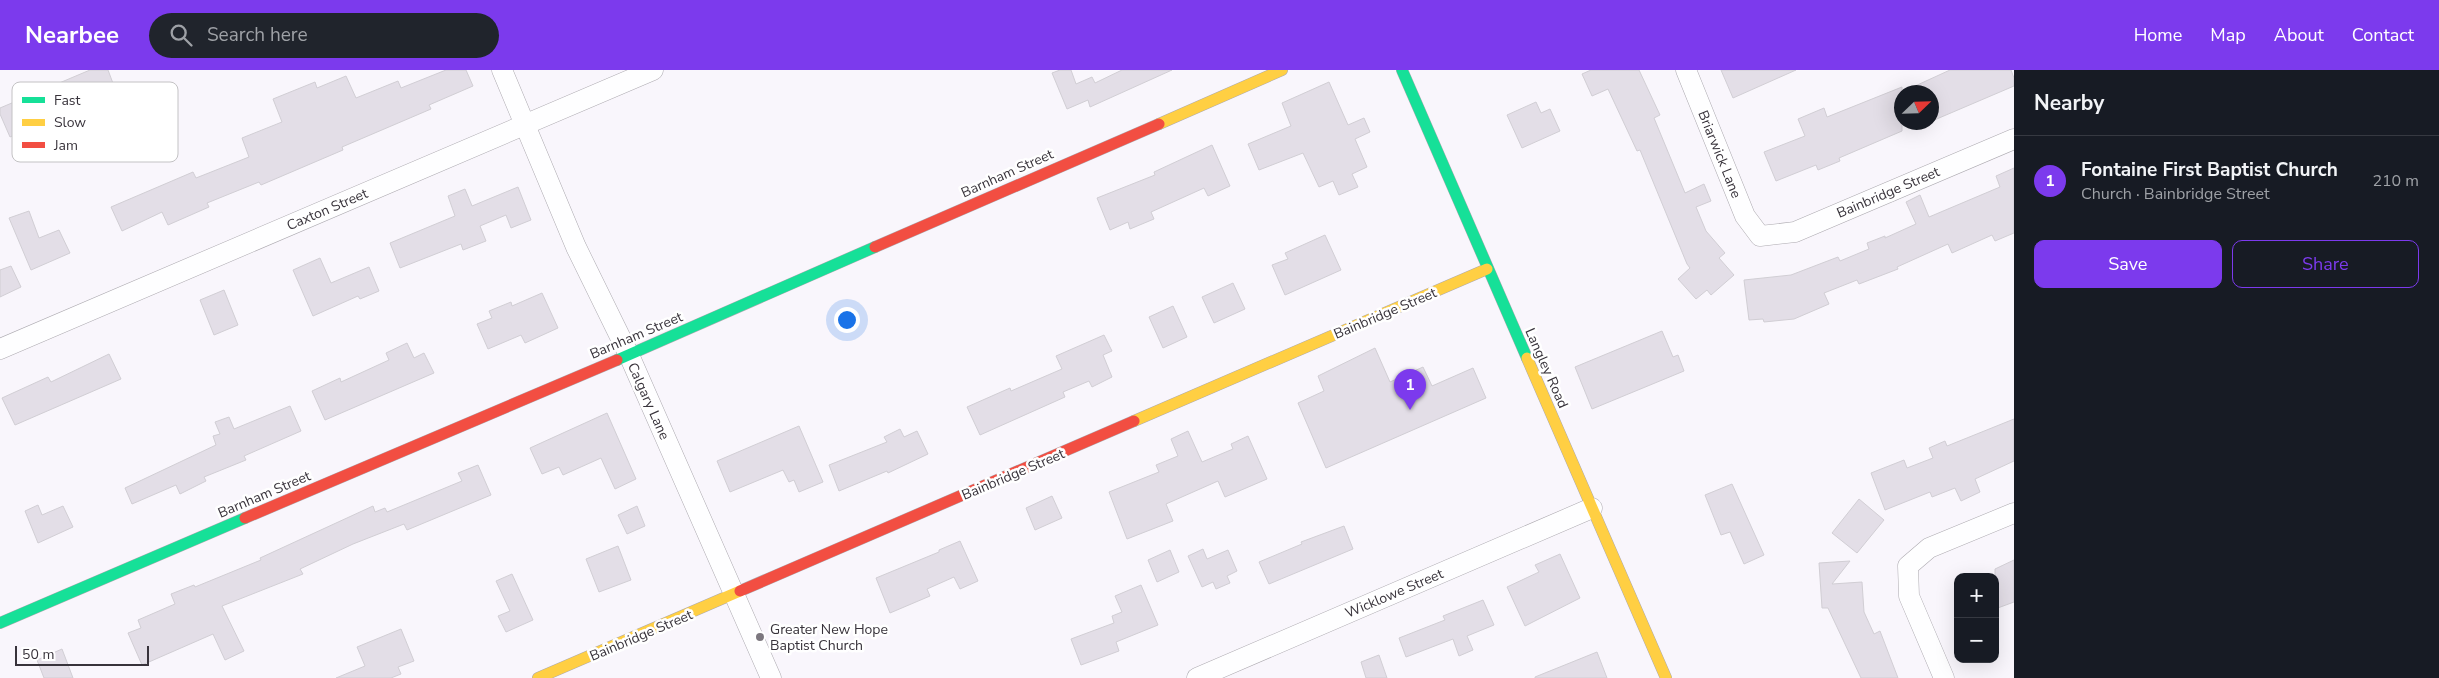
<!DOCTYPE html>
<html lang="en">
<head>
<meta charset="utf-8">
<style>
  body { margin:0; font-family:"Nunito Sans",sans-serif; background:#20242c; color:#f1f3f6 }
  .controls { position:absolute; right:15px; bottom:15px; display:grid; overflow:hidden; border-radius:10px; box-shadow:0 5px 20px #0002 }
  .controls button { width:45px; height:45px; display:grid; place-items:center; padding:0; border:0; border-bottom:1px solid #363941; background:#171b24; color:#f1f3f6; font:25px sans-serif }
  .compass { position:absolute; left:1894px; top:15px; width:45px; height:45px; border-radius:50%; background:#171b24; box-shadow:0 5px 20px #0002; rotate:67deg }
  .scale { position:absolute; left:15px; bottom:12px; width:134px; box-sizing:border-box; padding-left:5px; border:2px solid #38333b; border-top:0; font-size:14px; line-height:18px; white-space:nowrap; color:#38333b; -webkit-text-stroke:4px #fff; paint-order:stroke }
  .you { position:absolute; left:846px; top:249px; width:18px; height:18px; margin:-12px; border:4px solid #fff; border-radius:50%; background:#1a73e8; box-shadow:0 0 0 8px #1a73e833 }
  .badge { display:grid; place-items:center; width:32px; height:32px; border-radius:50%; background:#7c3aed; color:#fff; font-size:16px; font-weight:700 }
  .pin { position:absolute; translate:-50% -41px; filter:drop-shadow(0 1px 2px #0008) }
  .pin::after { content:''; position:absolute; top:26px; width:18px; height:15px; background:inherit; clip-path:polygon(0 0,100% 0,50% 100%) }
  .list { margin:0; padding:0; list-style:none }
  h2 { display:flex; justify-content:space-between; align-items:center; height:65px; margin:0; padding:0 20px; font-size:21px }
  h2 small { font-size:16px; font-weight:400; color:#9ea1a6 }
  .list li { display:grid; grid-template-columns:32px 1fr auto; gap:15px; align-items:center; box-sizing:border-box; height:90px; padding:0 20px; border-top:1px solid #363941 }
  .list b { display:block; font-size:19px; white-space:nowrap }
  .list p { margin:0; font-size:16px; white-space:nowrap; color:#9ea1a6 }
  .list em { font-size:16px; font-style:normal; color:#9ea1a6 }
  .actions { display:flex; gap:10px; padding:15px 20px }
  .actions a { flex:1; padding:11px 0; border:1px solid #7c3aed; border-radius:10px; text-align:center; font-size:18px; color:#7c3aed }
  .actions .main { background:#7c3aed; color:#fff }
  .icon { flex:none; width:28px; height:28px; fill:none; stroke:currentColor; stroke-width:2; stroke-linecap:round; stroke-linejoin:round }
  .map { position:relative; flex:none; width:2014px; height:608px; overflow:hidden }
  header { display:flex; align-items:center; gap:30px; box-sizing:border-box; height:70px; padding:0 25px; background:#7c3aed; color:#fff }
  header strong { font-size:24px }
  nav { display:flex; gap:28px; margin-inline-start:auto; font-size:18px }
  .search { width:350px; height:45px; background:#20242c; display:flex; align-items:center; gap:12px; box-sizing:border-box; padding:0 18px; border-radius:28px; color:#9ea1a6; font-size:19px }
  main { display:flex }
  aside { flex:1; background:#171b24 }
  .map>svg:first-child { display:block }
</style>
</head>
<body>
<header>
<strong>Nearbee</strong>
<div class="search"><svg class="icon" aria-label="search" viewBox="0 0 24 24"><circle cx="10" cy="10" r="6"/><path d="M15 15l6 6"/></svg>Search here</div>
<nav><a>Home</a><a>Map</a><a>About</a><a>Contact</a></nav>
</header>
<main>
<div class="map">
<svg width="2014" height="608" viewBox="0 0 2014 608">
  <rect width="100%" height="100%" fill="#f9f6fc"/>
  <g fill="#e3dee7" stroke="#d1ced4">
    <path d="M90,0H108L114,16L70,34L68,29L38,41L43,52L10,67L0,44V38Z"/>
    <path d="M446,0H466L473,16L429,35L431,39L342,77L343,80L261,115L259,112L207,133L209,137L168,155L162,142L122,161L111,137L193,102L196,108L249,87L242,68L282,52L273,29L315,12L317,18L346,6L356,28L398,11L401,18Z"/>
    <path d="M1060,0H1071L1076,14L1092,7L1095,13L1122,0H1172L1090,37L1088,30L1067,39L1052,3Z"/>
    <path d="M1591,0H1639L1660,45L1654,48L1685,123L1704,114L1711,131L1696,137L1706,161L1725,183L1719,188L1734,205L1711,225L1707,220L1696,229L1678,209L1690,198L1687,194L1640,80L1637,81L1608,19L1592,26L1582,4Z"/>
    <path d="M1721,0H1796L1733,28Z"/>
    <path d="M1950,0H2011L2014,8V16L1932,51V22H1902V61L1839,88L1840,91L1818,100L1816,95L1776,111L1764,82L1805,66L1798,49L1824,38L1827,47L1902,17V22Z"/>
    <path d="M1329,12L1348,55L1364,48L1370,62L1355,69L1367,97L1352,104L1358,117L1339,125L1333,111L1319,117L1303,83L1259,100L1248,74L1291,56L1282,33Z"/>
    <path d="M1536,32L1541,43L1550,39L1560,61L1522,78L1507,45Z"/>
    <path d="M1212,75L1230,116L1208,126L1204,118L1151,142L1154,149L1130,159L1128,152L1110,160L1097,128L1155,105L1154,102Z"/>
    <path d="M2014,98V163L1995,171L1992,165L1952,183L1948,174L1897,197L1898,199L1859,214L1857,210L1824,223L1829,234L1794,249L1764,252L1763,249L1749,250L1744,210L1791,205L1838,187L1840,191L1869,179L1867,173L1885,166V168L1916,154L1906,132L1920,125L1929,147L2000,117L1996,106Z"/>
    <path d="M518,117L531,150L511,158L506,145L480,156L486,171L463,180L461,174L400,198L390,173L455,146L448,126L465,119L472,136Z"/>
    <path d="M29,141L39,168L59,160L70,183L31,200L9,148Z"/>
    <path d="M1325,165L1341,200L1285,225L1272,195L1288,189L1285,183Z"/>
    <path d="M320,188L331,213L369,197L379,221L360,229L358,226L313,246L293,200Z"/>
    <path d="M11,196L21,217L0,227V200Z"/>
    <path d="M1233,213L1245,239L1214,253L1202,227Z"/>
    <path d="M224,220L238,255L214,265L200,230Z"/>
    <path d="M542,223L558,258L525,273L521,265L488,279L477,254L492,248L489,241L511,232L512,236Z"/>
    <path d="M1173,236L1187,267L1163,278L1149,247Z"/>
    <path d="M1662,261L1673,287L1678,285L1684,301L1592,339L1575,297Z"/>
    <path d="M1104,265L1112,281L1103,285L1112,307L1092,317L1089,311L1063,322L1065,327L980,365L967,337L1010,318L1011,321L1062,299L1056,286Z"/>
    <path d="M407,273L414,288L424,283L434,303L325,350L312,321L340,308L341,312L389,290L386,283Z"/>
    <path d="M1375,278L1390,312L1423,297L1432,316L1473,298L1486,328L1326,398L1298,333L1324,321L1318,306Z"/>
    <path d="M109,284L121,309L15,355L2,328L48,307L51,312Z"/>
    <path d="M290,336L301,361L244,386L246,390L204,407L206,411L180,424L176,415L132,434L125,418L216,375L213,366L220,364L215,352L229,347L234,359Z"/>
    <path d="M607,343L636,409L615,419L601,388L563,405L559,397L542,404L530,378Z"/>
    <path d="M2014,349V391L1975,409L1980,422L1961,431L1955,418L1932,427L1930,422L1885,440L1871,403L1904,390L1907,398L1933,388L1929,378L1945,371L1947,376Z"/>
    <path d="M799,356L823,412L799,422L794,410L789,412L783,400L730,422L717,391Z"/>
    <path d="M900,359L904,367L917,361L928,384L888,403L887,401L839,421L829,395L887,372L884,367Z"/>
    <path d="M1188,361L1202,392L1233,379L1231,374L1248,366L1267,409L1225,427L1218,411L1166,434L1173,451L1127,469L1109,422L1159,402L1156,395L1178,386L1171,369Z"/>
    <path d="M478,395L491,425L407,460L404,454L353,474L300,499L303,504L222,536L244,581L225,590L213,564L142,595L128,563L141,558L138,550L175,534L171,524L194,515L195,517L261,490L260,488L373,436L375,442L385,438L387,442L462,411L458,403Z"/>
    <path d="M1732,414L1764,485L1744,494L1730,462L1721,465L1705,425Z"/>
    <path d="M1052,426L1062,448L1035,460L1026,438Z"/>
    <path d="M1859,429L1884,450L1857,483L1832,463Z"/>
    <path d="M38,435L42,445L63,436L73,457L38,473L25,441Z"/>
    <path d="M637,436L645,456L627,464L618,445Z"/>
    <path d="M1344,456L1353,479L1269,514L1259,492L1302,474L1301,472Z"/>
    <path d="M960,471L978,511L960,519L954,507L927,519L930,526L890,543L876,508L939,482V480Z"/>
    <path d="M618,476L631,510L599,522L586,489Z"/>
    <path d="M1203,479L1207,489L1228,480L1237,501L1227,506L1230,513L1216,519L1213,512L1202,517L1188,486Z"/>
    <path d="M1170,480L1179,502L1157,512L1148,490Z"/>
    <path d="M1560,484L1580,528L1525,556L1507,517L1539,502L1535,495Z"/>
    <path d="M2014,490V532L1995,539V499Z"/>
    <path d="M1850,491L1832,514L1862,512L1864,542L1874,564L1880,561L1898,608H1861L1828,538H1822L1819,493Z"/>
    <path d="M512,504L533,550L506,562L498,546L510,541L496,511Z"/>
    <path d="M1141,515L1158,555L1116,572L1119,581L1081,595L1071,569L1114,553L1112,546L1122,542L1115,526Z"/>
    <path d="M1483,530L1494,555L1467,566L1473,580L1459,586L1453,569L1406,587L1399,568L1445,550L1443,546Z"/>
    <path d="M401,559L414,591L398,597L401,604L391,608H336L365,596L357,577Z"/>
    <path d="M62,579L73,608H44L37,590Z"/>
    <path d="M1597,582L1607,608H1535V607Z"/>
    <path d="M1379,585L1387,608H1366L1361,592Z"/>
  </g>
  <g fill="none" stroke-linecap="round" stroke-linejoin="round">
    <g stroke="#adaab0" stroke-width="21">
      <g id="street">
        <path d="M502,0L576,177L629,285L771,608"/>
        <path d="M1686,0L1745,146L1760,166L1795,162L2014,69"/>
        <path d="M0,279L653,0"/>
        <path d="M1197,608L1592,438"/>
        <path d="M1944,608L1909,526L1908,496L1929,478L2014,443"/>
      </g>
    </g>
    <g stroke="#adaab0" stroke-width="12">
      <g id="fast">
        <path d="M1402,0L1527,288"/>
        <path d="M617,290L875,177"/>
        <path d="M0,553L245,448"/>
      </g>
    </g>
    <g stroke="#adaab0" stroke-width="12">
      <g id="slow">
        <path d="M1159,54L1282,0"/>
        <path d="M1527,288L1666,608"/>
        <path d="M1134,351L1487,199"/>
        <path d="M538,608L740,521"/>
      </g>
    </g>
    <g stroke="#adaab0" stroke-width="12">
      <g id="jam">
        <path d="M875,177L1159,54"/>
        <path d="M245,448L617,290"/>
        <path d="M740,521L1134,351"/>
      </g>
    </g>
    <use href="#street" stroke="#fefeff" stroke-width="20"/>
    <use href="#fast" stroke="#16e098" stroke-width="11"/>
    <use href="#slow" stroke="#ffcf43" stroke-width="11"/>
    <use href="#jam" stroke="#f24e42" stroke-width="11"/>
  </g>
  <circle fill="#7c777f" stroke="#fff" stroke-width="2" cx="760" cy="567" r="5"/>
  <g text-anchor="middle" stroke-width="5" stroke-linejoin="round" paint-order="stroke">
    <g font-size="14" fill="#38333b" stroke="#fff">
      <text transform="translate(1720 84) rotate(68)" y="5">Briarwick Lane</text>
      <text transform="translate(1007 103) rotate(-24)" y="5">Barnham Street</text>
      <text transform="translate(1888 122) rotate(-23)" y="5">Bainbridge Street</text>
      <text transform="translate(327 139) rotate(-23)" y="5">Caxton Street</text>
      <text transform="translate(1385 243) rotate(-23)" y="5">Bainbridge Street</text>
      <text transform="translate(636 265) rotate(-23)" y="5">Barnham Street</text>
      <text transform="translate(1547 298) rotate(66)" y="5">Langley Road</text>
      <text transform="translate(649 331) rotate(66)" y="5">Calgary Lane</text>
      <text transform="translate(1013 404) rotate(-23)" y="5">Bainbridge Street</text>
      <text transform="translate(264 424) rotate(-23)" y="5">Barnham Street</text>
      <text transform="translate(1394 523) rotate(-23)" y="5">Wicklowe Street</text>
      <text transform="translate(641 565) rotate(-23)" y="5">Bainbridge Street</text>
    </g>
    <g font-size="14" fill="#38333b" stroke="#fff" text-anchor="start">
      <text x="770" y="564">Greater New Hope<tspan x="770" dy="16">Baptist Church</tspan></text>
    </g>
  </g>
  <rect x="12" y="12" width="166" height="80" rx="8" fill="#fff" stroke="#c3c2c4" stroke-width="1"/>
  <rect x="22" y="27" width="23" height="6" fill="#16e098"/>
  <rect x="22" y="49" width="23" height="7" fill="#ffcf43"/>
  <rect x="22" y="72" width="23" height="6" fill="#f24e42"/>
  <g font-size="14" fill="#38333b">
    <text x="54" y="35">Fast</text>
    <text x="54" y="57">Slow</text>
    <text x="54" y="80">Jam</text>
  </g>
</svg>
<div class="controls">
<button>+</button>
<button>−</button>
</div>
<svg class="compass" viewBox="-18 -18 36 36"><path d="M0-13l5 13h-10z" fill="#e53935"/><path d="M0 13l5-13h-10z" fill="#9ea1a6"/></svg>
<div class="scale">50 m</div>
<div class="you"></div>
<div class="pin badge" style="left:1410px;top:340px">1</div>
</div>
<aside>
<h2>Nearby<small></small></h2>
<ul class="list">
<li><span class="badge">1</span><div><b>Fontaine First Baptist Church</b><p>Church · Bainbridge Street</p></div><em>210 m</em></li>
</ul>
<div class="actions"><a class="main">Save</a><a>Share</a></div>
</aside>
</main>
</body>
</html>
